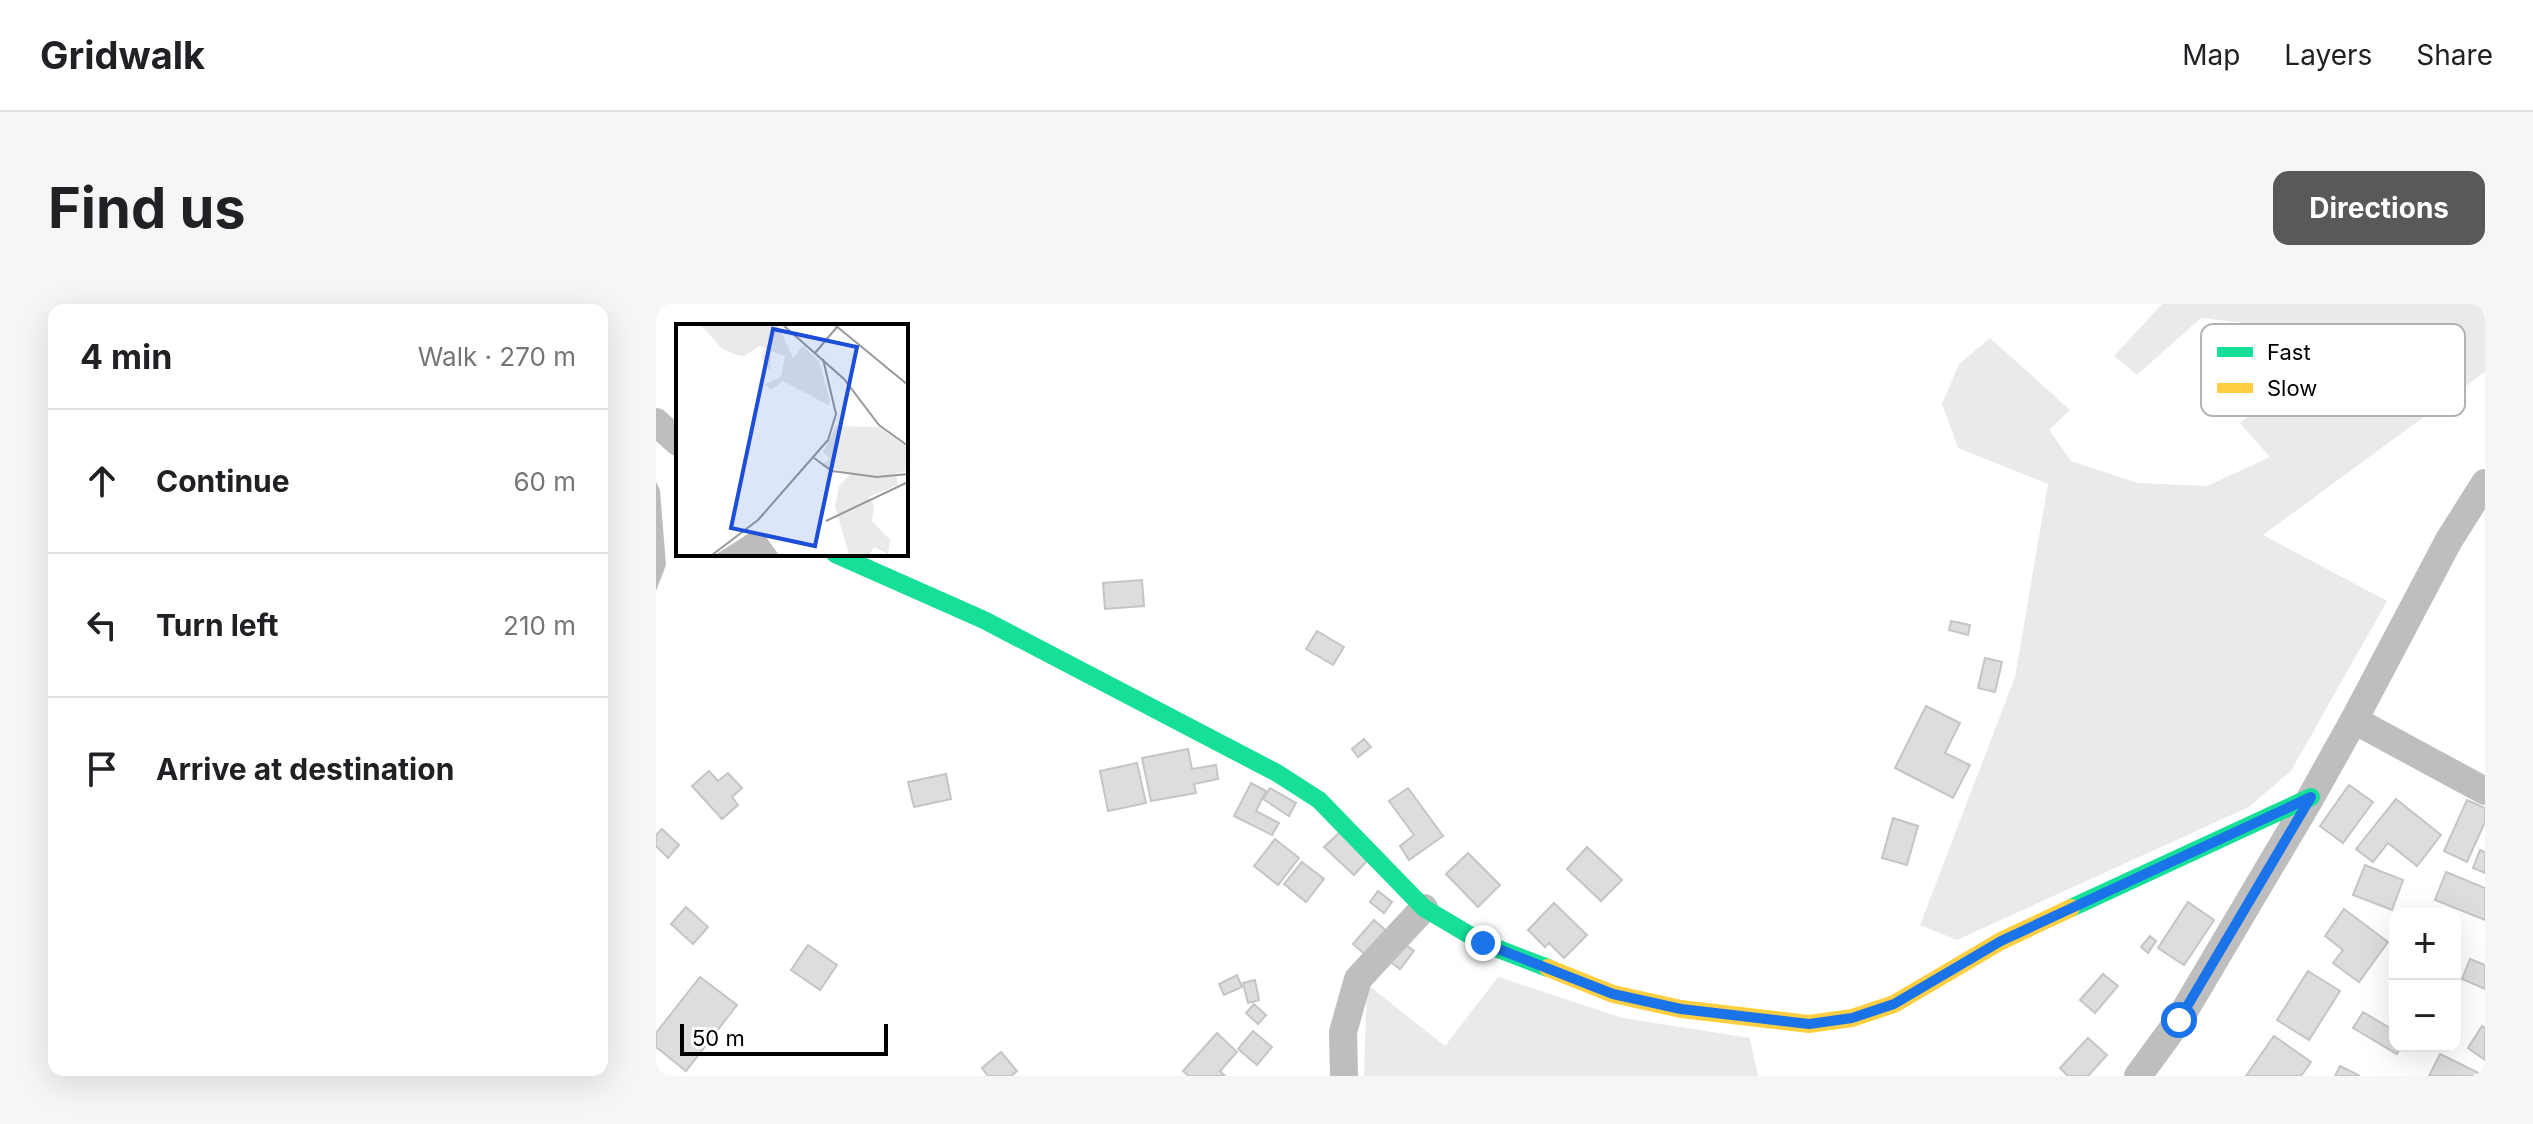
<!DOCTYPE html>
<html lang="en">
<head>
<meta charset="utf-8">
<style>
  body { margin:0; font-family:Inter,sans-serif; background:#f6f6f6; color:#202124 }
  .controls { position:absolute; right:24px; bottom:24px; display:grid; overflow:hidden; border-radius:16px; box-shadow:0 8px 32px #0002 }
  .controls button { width:72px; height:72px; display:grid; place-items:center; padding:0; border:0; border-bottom:2px solid #e0e0e0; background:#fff; color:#202124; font:40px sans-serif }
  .scale { position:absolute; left:24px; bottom:20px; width:208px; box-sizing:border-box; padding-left:8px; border:4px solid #000; border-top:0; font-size:22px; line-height:28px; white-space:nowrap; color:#000; -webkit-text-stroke:6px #fff; paint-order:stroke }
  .stop { position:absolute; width:24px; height:24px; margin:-18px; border:6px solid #1a73e8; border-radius:50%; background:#fff }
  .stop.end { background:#1a73e8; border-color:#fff; box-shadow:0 2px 8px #0008 }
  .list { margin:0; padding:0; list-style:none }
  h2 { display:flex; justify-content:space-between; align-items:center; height:104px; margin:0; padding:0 32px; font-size:34px }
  h2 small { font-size:26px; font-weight:400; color:#757577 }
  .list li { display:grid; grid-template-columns:52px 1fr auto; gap:24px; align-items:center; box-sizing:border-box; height:144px; padding:0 32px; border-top:2px solid #e0e0e0 }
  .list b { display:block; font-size:30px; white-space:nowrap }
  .list em { font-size:26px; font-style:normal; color:#757577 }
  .icon { flex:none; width:44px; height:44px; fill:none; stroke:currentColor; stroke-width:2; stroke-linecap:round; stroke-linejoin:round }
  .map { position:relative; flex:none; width:1829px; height:772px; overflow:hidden; border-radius:16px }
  header { display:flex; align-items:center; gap:48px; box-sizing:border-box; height:112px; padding:0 40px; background:#fff; border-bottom:2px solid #e0e0e0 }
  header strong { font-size:38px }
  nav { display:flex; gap:44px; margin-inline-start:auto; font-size:28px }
  .intro { display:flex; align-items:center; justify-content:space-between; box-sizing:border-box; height:192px; padding:0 48px }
  h1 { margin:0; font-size:56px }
  .button { padding:20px 36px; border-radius:16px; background:#595959; color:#fff; font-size:28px; font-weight:700 }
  main { display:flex; gap:48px; padding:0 48px }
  aside { flex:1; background:#fff; border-radius:16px; box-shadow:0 8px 32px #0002 }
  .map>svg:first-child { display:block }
</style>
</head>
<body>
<header>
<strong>Gridwalk</strong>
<nav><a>Map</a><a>Layers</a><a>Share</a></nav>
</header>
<div class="intro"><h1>Find us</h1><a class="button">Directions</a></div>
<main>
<aside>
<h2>4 min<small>Walk · 270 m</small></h2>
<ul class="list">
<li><svg class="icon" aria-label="ahead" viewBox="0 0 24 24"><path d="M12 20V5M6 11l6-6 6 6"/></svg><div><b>Continue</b></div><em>60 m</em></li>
<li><svg class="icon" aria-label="left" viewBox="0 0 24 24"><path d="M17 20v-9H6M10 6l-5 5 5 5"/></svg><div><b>Turn left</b></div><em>210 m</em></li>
<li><svg class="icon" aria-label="arrive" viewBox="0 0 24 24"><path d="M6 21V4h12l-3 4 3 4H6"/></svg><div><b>Arrive at destination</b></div></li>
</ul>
</aside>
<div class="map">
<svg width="1829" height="772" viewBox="0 0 1829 772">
  <rect width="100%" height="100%" fill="#fff"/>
  <g fill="#eaeaea">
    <path d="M1506,0H1829V68L1607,231L1731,297L1635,467L1593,503L1301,636L1264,621L1359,373L1392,180L1302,144L1286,100L1303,60L1334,34L1414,106L1393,126L1415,157L1482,179L1551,182L1614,153L1584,119L1664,50L1630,24L1545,14L1481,71L1458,52Z"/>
    <path d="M842,673L967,714L1094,734L1102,772H708L711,680L789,742Z"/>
  </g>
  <path fill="#bcbcbc" d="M0,178L4,186L10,261L0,287Z"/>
  <g fill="#ddd" stroke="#c5c5c5" stroke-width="2">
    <path d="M486,276L488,302L449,305L447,279Z"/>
    <path d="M1295,317L1314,321L1312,331L1293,326Z"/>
    <path d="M661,327L688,343L677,361L650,345Z"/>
    <path d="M1329,354L1346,358L1339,388L1322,384Z"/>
    <path d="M1270,402L1304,419L1289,449L1314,461L1297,494L1239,464Z"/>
    <path d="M708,435L715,443L702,453L696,445Z"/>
    <path d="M532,445L536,465L560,461L562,475L538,480L540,489L495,497L486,454Z"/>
    <path d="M481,459L490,499L452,507L444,467Z"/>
    <path d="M53,467L62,477L72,469L86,484L76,493L82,501L66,515L36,482Z"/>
    <path d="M290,470L295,495L258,503L252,478Z"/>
    <path d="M595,479L610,487L600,507L623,519L616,531L578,512Z"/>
    <path d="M1693,481L1717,498L1687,539L1664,522Z"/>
    <path d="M614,484L640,499L633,512L607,495Z"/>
    <path d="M752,484L787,532L753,556L744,542L758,531L733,497Z"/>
    <path d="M1740,495L1785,531L1761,562L1732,539L1717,558L1700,545Z"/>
    <path d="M1811,496L1829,504V518L1811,558L1788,547Z"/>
    <path d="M1237,514L1262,522L1251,561L1226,554Z"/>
    <path d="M6,525L23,541L12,554L0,542V531Z"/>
    <path d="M684,528L712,556L698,571L668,543Z"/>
    <path d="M619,535L643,554L622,581L598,562Z"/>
    <path d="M931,543L966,576L945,597L911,565Z"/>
    <path d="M1824,546L1829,548V569L1817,564Z"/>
    <path d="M812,549L844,581L822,603L790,570Z"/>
    <path d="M646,558L668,575L650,598L628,580Z"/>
    <path d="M1709,561L1747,576L1736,606L1697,591Z"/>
    <path d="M1790,568L1829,584V616L1779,596Z"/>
    <path d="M722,587L736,598L728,609L714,598Z"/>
    <path d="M1532,598L1558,616L1528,661L1502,644Z"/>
    <path d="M898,599L931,631L908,654L893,639L889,643L872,626Z"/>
    <path d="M30,603L52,623L37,640L15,620Z"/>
    <path d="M1688,605L1732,638L1703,678L1677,659L1687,646L1669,632Z"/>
    <path d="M718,616L734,630L713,654L697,640Z"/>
    <path d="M1494,632L1500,637L1492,649L1485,643Z"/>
    <path d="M746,638L758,647L744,665L732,656Z"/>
    <path d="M152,641L181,661L164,686L135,666Z"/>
    <path d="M1814,655L1829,661V685L1806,675Z"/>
    <path d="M1652,667L1684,687L1653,736L1621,716Z"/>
    <path d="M1447,670L1462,682L1439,709L1424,696Z"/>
    <path d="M581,671L586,683L568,691L563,680Z"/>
    <path d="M44,673L81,701L30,767L0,743V729Z"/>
    <path d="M599,676L603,696L592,699L587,679Z"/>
    <path d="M598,700L610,711L602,720L590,709Z"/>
    <path d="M1707,708L1739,727V742H1745L1741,750L1697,724Z"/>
    <path d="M1826,722L1829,724V756L1812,744Z"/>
    <path d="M597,727L616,743L601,761L582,745Z"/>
    <path d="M561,729L581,748L564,767L569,772H533L527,767Z"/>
    <path d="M1618,732L1655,758L1645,772H1590Z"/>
    <path d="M1432,734L1451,751L1432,772H1412L1404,764Z"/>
    <path d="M345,748L361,767L355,772H332L326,764Z"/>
    <path d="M1784,750L1829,772H1773Z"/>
    <path d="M1684,762L1704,772H1679Z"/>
  </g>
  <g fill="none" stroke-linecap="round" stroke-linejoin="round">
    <g stroke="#bebebe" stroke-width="28">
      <path d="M0,118L22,138"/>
      <path d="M1698,416L1829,487"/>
      <path d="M688,772L687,728L702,675L768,604"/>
      <path d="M1482,772L1523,716L1655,493L1698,416L1793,236L1829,179"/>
    </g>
    <g stroke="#16e098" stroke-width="18">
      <path d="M179,250L328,316L621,469L663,496L768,604L827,639L892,664"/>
      <path d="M1415,604L1655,493"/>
    </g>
    <path stroke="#ffcf43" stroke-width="18" d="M892,664L957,690L1025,705L1153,720L1196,714L1238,700L1345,637L1415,604"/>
  </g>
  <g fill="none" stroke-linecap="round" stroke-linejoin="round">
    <path stroke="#1a73e8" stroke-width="10" d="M827,639L957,690L1025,705L1153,720L1196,714L1238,700L1345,637L1655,493L1523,716"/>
  </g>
  <g transform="translate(20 20)">
    <rect width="232" height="232" fill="#fff"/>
    <path d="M25,1H102L117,34L127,22L143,37L154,77L152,81L107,57L95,66L89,60L105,53L109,32L95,27L94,47L85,33L90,25L84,22L68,32L60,31L45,24ZM160,102L203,103L232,124L229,148L220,149L222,161L192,173L198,181L196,197L214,216L212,230L198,223L193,231H173L159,182L163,162L175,149L145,142L154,135L147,128Z" fill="#eaeaea"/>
    <path d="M75,208L90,213L103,231H39Z" fill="#bcbcbc"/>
    <path fill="none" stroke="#999" stroke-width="2" d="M107,1L168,55L203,101L232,122M159,1L232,61M139,29L161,3M138,134L156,147L201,153L232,150M150,197L232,158M36,231L82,196L152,116L160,90L147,35"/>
    <path fill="#1d4ed8" fill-opacity="0.15" stroke="#1d4ed8" stroke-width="4" d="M97,5L181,23L139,222L55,204Z"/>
    <rect width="232" height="232" fill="none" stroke="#000" stroke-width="4"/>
  </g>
  <rect x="1545" y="20" width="264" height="92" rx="12" fill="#fff" stroke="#b2b2b2" stroke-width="2"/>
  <rect x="1561" y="43" width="36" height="10" fill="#16e098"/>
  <rect x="1561" y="79" width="36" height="10" fill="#ffcf43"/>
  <g font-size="22" fill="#000">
    <text x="1611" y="56">Fast</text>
    <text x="1611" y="92">Slow</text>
  </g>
</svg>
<div class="controls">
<button>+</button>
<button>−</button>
</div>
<div class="scale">50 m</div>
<div class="stop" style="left:1523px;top:716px"></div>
<div class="stop end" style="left:827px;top:639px"></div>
</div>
</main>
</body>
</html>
